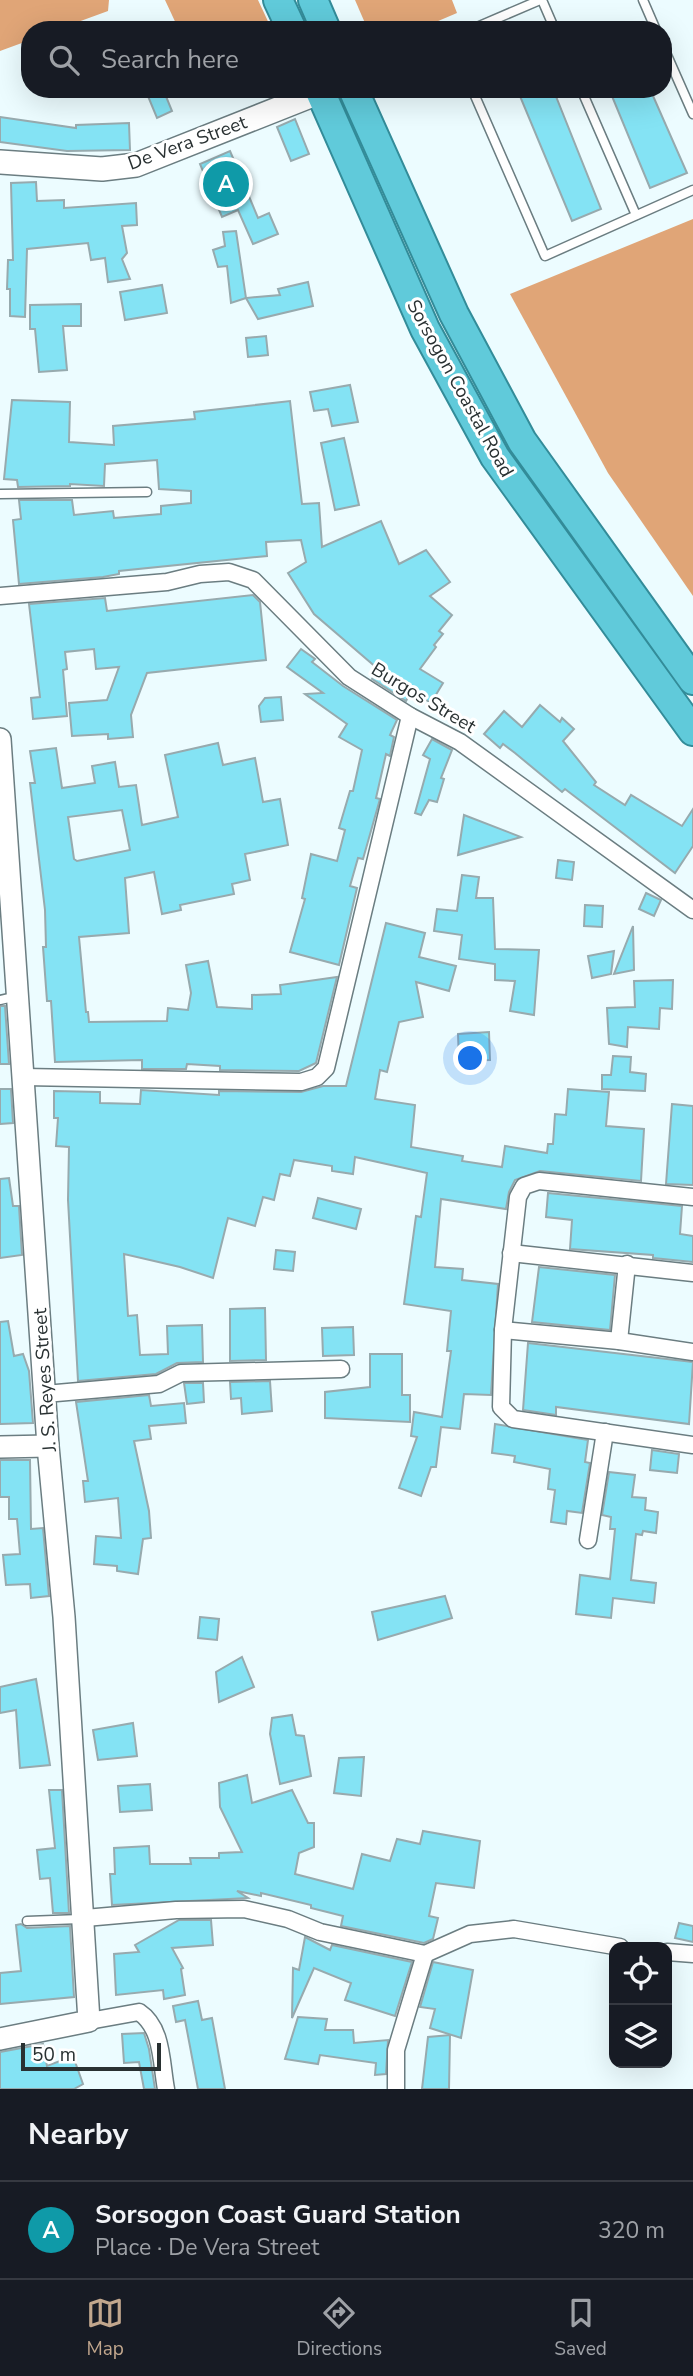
<!DOCTYPE html>
<html lang="en">
<head>
<meta charset="utf-8">
<style>
  body { margin:0; font-family:"Nunito Sans",sans-serif; background:#242831; color:#f1f3f6 }
  .controls { position:absolute; right:21px; bottom:21px; display:grid; overflow:hidden; border-radius:14px; box-shadow:0 7px 28px #0002 }
  .controls button { width:63px; height:63px; display:grid; place-items:center; padding:0; border:0; border-bottom:2px solid #363941; background:#171b24; color:#f1f3f6; font:35px sans-serif }
  .scale { position:absolute; left:21px; bottom:18px; width:140px; box-sizing:border-box; padding-left:7px; border:4px solid #293132; border-top:0; font-size:19px; line-height:24px; white-space:nowrap; color:#293132; -webkit-text-stroke:5px #fff; paint-order:stroke }
  .you { position:absolute; left:471px; top:1059px; width:24px; height:24px; margin:-18px; border:5px solid #fff; border-radius:50%; background:#1a73e8; box-shadow:0 0 0 10px #1a73e833 }
  .badge { display:grid; place-items:center; width:46px; height:46px; border-radius:50%; background:#c2a78d; color:#fff; font-size:23px; font-weight:700 }
  .pin { position:absolute; translate:-50% -50%; border:4px solid #fff; box-shadow:0 2px 7px #0006 }
  .list { margin:0; padding:0; list-style:none }
  h2 { display:flex; justify-content:space-between; align-items:center; height:91px; margin:0; padding:0 28px; font-size:30px }
  h2 small { font-size:23px; font-weight:400; color:#9ea1a6 }
  .list li { display:grid; grid-template-columns:46px 1fr auto; gap:21px; align-items:center; box-sizing:border-box; height:98px; padding:0 28px; border-top:2px solid #363941 }
  .list b { display:block; font-size:26px; white-space:nowrap }
  .list p { margin:0; font-size:23px; white-space:nowrap; color:#9ea1a6 }
  .list em { font-size:23px; font-style:normal; color:#9ea1a6 }
  .icon { flex:none; width:38px; height:38px; fill:none; stroke:currentColor; stroke-width:2; stroke-linecap:round; stroke-linejoin:round }
  .map { position:relative; flex:none; width:693px; height:2089px; overflow:hidden }
  .search { position:absolute; background:#171b24; box-shadow:0 7px 28px #0002; left:21px; right:21px; top:21px; height:77px; display:flex; align-items:center; gap:18px; box-sizing:border-box; padding:0 24px; border-radius:28px; color:#9ea1a6; font-size:26px }
  .sheet { height:189px; background:#171b24 }
  nav { display:flex; justify-content:space-around; align-items:center; box-sizing:border-box; height:98px; border-top:2px solid #363941; background:#171b24; font-size:19px; color:#9ea1a6 }
  nav a { display:grid; justify-items:center; gap:4px }
  nav .on { color:#c2a78d }
  .map>svg:first-child { display:block }
</style>
</head>
<body>
<div class="map">
<svg width="693" height="2089" viewBox="0 0 693 2089">
  <rect width="100%" height="100%" fill="#ecfcff"/>
  <g fill="#e0a577">
    <path d="M0,0H109L108,11L56,30H30V40L0,51Z"/>
    <path d="M165,0H258L272,30H179Z"/>
    <path d="M355,0H452L457,13L417,30H368Z"/>
    <path d="M693,219V596L608,473L510,294Z"/>
  </g>
  <g fill="#84e3f4" stroke="#97aaae" stroke-width="2" fill-rule="evenodd">
    <path d="M145,89H163L172,111L157,118Z"/>
    <path d="M517,89H553L601,209L572,221Z"/>
    <path d="M609,89H650L687,173L650,188Z"/>
    <path d="M0,117L76,128V125L129,123L130,150L67,151L0,142Z"/>
    <path d="M295,119L309,154L291,161L277,127Z"/>
    <path d="M230,151L258,218L269,213L278,234L253,244L238,210L222,217L200,164Z"/>
    <path d="M36,182L37,201L64,200V208L136,203L137,225L122,226L127,253L122,259L130,279L108,282L105,258L91,260L88,243L27,249L25,317L10,316V289H7L8,260H13L11,183Z"/>
    <path d="M236,231L246,298L231,303L227,266L218,267L213,250L225,246L223,232Z"/>
    <path d="M308,282L313,306L258,319L246,298L280,295L278,289Z"/>
    <path d="M162,285L167,313L125,320L120,292Z"/>
    <path d="M81,304V326H63L67,370L39,372L35,329H30V305Z"/>
    <path d="M266,336L268,355L248,357L246,338Z"/>
    <path d="M350,385L358,422L332,426L328,409L314,411L310,392Z"/>
    <path d="M12,400L70,402L69,442L114,445L113,426L195,419L194,412L290,401L302,504L319,503L322,547L381,521L399,564L426,550L450,582L430,596L452,615L439,631L443,634L434,645L436,647L420,669L443,683L431,703L411,691L406,701L372,679L378,669L314,614L288,573L306,562L301,540L266,542L267,556L119,571V574L103,577L19,584L13,520L21,519L19,500H72L74,515L113,511L114,518L161,514V506L191,503V491L159,489L157,460L105,464L104,486L70,484V486L18,487L17,480L4,479Z"/>
    <path d="M344,438L359,505L335,510L321,443Z"/>
    <path d="M253,595L260,602L266,660L147,673L131,715L133,737L108,739V734L72,736L69,703L107,700L119,667L96,669L94,649L65,652L67,669L63,670L67,716L33,719L31,698L40,697L29,604L105,598L107,611Z"/>
    <path d="M301,649L315,659L312,662L343,686L397,720L390,735L394,737L390,756L386,754L376,798L380,799L363,859L358,858L350,886L357,888L339,965L290,952L305,899L302,898L311,854L337,861L345,830L339,828L350,791H353L362,750L339,737L347,724L305,694L323,693L287,667Z"/>
    <path d="M281,697L283,720L261,722L259,706L265,698Z"/>
    <path d="M540,705L560,722L562,718L574,729L563,741L596,782L594,785L625,805L631,795L682,826L693,809V846L675,873L565,789L562,792L515,753L503,744L500,748L484,734L504,711L522,727Z"/>
    <path d="M432,739L452,750L441,778L444,779L437,802L429,800L421,815L415,813L430,759L423,755Z"/>
    <path d="M218,743L223,765L255,758L263,802L280,799L288,845L245,854L250,880L232,884L234,894L180,905L181,910L162,914L154,872L125,878L129,933L79,937L86,1012H88L89,1022L167,1021L168,1008L188,1010L191,993L186,965L208,961L217,1007L252,1009V995L281,994L280,985L337,977L316,1063L299,1071L220,1070V1066L187,1064L186,1069H142V1060L55,1062L51,1001H47L43,947H46L45,910L30,783H35L30,751L56,748L62,788L95,783L92,766L115,762L119,787L136,785L142,825L178,817L165,755ZM122,810L130,850L77,861L74,859L68,817Z"/>
    <path d="M464,815L521,837L458,855Z"/>
    <path d="M558,860L574,862L572,880L556,878Z"/>
    <path d="M462,875L479,877L476,898H493L495,949L539,950L534,1015L510,1011L515,981L495,980V964L459,959L462,935L434,931L437,909L457,911Z"/>
    <path d="M646,893L661,900L654,916L639,909Z"/>
    <path d="M585,905L603,906L602,927L584,926Z"/>
    <path d="M386,923L425,933L419,957L456,966L449,991L416,982L423,1017L399,1022L387,1072L380,1070L375,1099L415,1105L411,1147L463,1156L462,1161L502,1167L505,1146L547,1153L548,1144H553L555,1114L566,1115L568,1089L609,1092L606,1126L644,1129L641,1181L540,1171L515,1180L509,1192L506,1209L441,1199L435,1267L463,1269L462,1280L498,1284L491,1395L464,1394L460,1429L441,1427L436,1467H431L421,1496L399,1488L417,1437L411,1436L414,1412L442,1417L451,1351H447L451,1311L404,1304L416,1216L421,1217L427,1173L355,1157L353,1174L332,1171V1166L294,1160L290,1176L280,1174L274,1200L263,1197L255,1226L228,1218L213,1278L180,1267L124,1254L128,1316L137,1315L140,1355L168,1354L167,1326L202,1325L203,1362L177,1363L156,1374L78,1381L68,1200L69,1147L56,1146L58,1118H54V1091L100,1092V1103L140,1104L141,1090L219,1095V1091L301,1092L323,1086H346Z"/>
    <path d="M633,926L634,970L614,974Z"/>
    <path d="M614,951L611,974L592,978L588,956Z"/>
    <path d="M673,980L672,1009L660,1008L659,1029L628,1027L627,1047L609,1044L607,1008L635,1007L634,981Z"/>
    <path d="M0,1006H5L9,1064H0Z"/>
    <path d="M489,1032L490,1060L459,1061L458,1034Z"/>
    <path d="M613,1056L631,1057L630,1072L646,1074L645,1091L602,1089V1075H611Z"/>
    <path d="M0,1089H11L13,1123L0,1124Z"/>
    <path d="M672,1104L693,1106V1185L666,1184Z"/>
    <path d="M9,1178L13,1206H19L22,1255L0,1258V1179Z"/>
    <path d="M548,1193L682,1206L680,1234L693,1236V1262L653,1258V1255L570,1249L572,1220L546,1217Z"/>
    <path d="M318,1198L361,1209L356,1229L313,1218Z"/>
    <path d="M276,1250L295,1252L293,1271L274,1269Z"/>
    <path d="M539,1267L615,1275L610,1330L532,1322Z"/>
    <path d="M265,1308L266,1360L230,1361V1309Z"/>
    <path d="M8,1321L14,1356L23,1354L29,1371L33,1423L0,1424V1322Z"/>
    <path d="M353,1327L354,1355L323,1356L322,1328Z"/>
    <path d="M528,1343L693,1362L689,1424L556,1407V1415L523,1410Z"/>
    <path d="M370,1354H402V1395H410V1422L325,1418V1392L370,1387Z"/>
    <path d="M270,1381L272,1411L242,1414L241,1398L231,1399L230,1382Z"/>
    <path d="M184,1383H203L204,1402L187,1404Z"/>
    <path d="M149,1395L151,1406L184,1403L186,1423L149,1426L151,1439L134,1441L149,1511L151,1538L143,1539L138,1574L117,1571V1566L94,1564L96,1536L121,1538L118,1498L85,1502L83,1481H88L76,1402Z"/>
    <path d="M495,1424L588,1440L585,1462L590,1463L582,1513L567,1511L566,1524L551,1522L555,1490L548,1489L550,1469L514,1462L515,1456L492,1453Z"/>
    <path d="M652,1450L679,1454L677,1473L650,1470Z"/>
    <path d="M0,1460H30L31,1529L43,1528L49,1596L31,1598L30,1584L6,1585L3,1555L20,1554L17,1519H9V1497H0Z"/>
    <path d="M609,1472L635,1475L632,1497L646,1498L645,1510L658,1512L656,1533L643,1531L642,1535L636,1534L631,1580L656,1583L654,1603L613,1598L611,1618L576,1614L580,1575L610,1579L615,1529H610L611,1517L602,1515Z"/>
    <path d="M445,1596L452,1618L378,1640L372,1612Z"/>
    <path d="M200,1617L219,1619L217,1640L198,1638Z"/>
    <path d="M242,1657L254,1687L219,1702L216,1672Z"/>
    <path d="M36,1679L50,1765L20,1768L16,1710L0,1713V1687Z"/>
    <path d="M292,1715L296,1735L304,1736L311,1776L280,1784L270,1734L272,1718Z"/>
    <path d="M133,1723L137,1756L98,1760L93,1730Z"/>
    <path d="M364,1757L361,1796L334,1793L339,1758Z"/>
    <path d="M247,1775L252,1803L292,1790L308,1823H314V1847L299,1853L295,1874L353,1889L362,1854L390,1861L397,1839L420,1844L423,1831L480,1841L474,1888L436,1883L429,1916L438,1918L433,1939L424,1943L341,1926L343,1916L311,1908V1905L261,1893V1896L237,1891L248,1898L112,1905L110,1874H115L114,1848L149,1846L150,1864H191L190,1858H219V1853L242,1852L220,1807L219,1783Z"/>
    <path d="M150,1784L152,1810L120,1812L118,1786Z"/>
    <path d="M49,1790H62L69,1913H53L50,1878L40,1879L37,1850L55,1848Z"/>
    <path d="M179,1920H211L213,1945L172,1948L183,1968L181,1969L185,1995L164,1999L163,1990L116,1995L114,1954L139,1952L135,1945Z"/>
    <path d="M679,1923L693,1926V1942L675,1938Z"/>
    <path d="M21,1924L27,1928L70,1926L74,1997L0,2004V1973L21,1971L16,1925Z"/>
    <path d="M305,1937L330,1950L332,1945L412,1962L395,2016L345,2000L351,1983L314,1968L292,2018L293,1968L299,1970Z"/>
    <path d="M433,1962L473,1970L461,2038L430,2028L435,2009L420,2007Z"/>
    <path d="M198,2001L202,2020L212,2018L225,2089H198L185,2020L176,2022L173,2006Z"/>
    <path d="M298,2017L327,2019L325,2030H353L354,2043L388,2040L386,2074L375,2075L376,2063L320,2055L318,2064L285,2059Z"/>
    <path d="M144,2033L149,2049L155,2089H144L139,2062L124,2063L122,2034Z"/>
    <path d="M450,2035L449,2089H422L428,2037Z"/>
    <path d="M43,2044L47,2066L73,2056L83,2084L74,2089H0V2052Z"/>
  </g>
  <g fill="none" stroke-linecap="round" stroke-linejoin="round">
    <g stroke="#6b7d81" stroke-width="11">
      <g id="service">
        <path d="M542,0L555,30"/>
        <path d="M643,0L656,30"/>
        <path d="M470,30L540,0"/>
        <path d="M663,46L693,114"/>
        <path d="M472,89L545,256L693,190"/>
        <path d="M581,89L636,215"/>
        <path d="M0,494L147,492"/>
        <path d="M0,1000L18,996"/>
        <path d="M27,1921L80,1919"/>
      </g>
    </g>
    <g stroke="#6b7d81" stroke-width="19">
      <g id="minor">
        <path d="M0,596L167,582L200,574L229,572L253,580L349,677L410,716L460,742L693,910"/>
        <path d="M24,1077L301,1082L317,1077L326,1068L410,716"/>
        <path d="M693,1197L539,1181L524,1186L518,1197L503,1330L501,1407L513,1419L693,1445"/>
        <path d="M511,1253L693,1273"/>
        <path d="M503,1330L619,1341L693,1352"/>
        <path d="M619,1341L627,1264"/>
        <path d="M45,1394L159,1384L181,1373L341,1369"/>
        <path d="M588,1540L605,1432"/>
        <path d="M85,1918L176,1910L244,1909L288,1919L320,1932L425,1954L470,1934L514,1929L620,1947"/>
        <path d="M667,1952L693,1954"/>
        <path d="M89,2021L139,2012C163,2028 161,2063 166,2089"/>
        <path d="M396,2089V2050L425,1954"/>
      </g>
    </g>
    <g stroke="#6b7d81" stroke-width="24">
      <g id="tertiary">
        <path d="M0,739L48,1446L64,1617L89,2021L0,2039"/>
        <path d="M0,1447L48,1446"/>
      </g>
    </g>
    <g stroke="#6b7d81" stroke-width="26">
      <path id="secondary" d="M0,162L102,169L136,165L328,89"/>
    </g>
    <g stroke="#338c99" stroke-width="32">
      <g id="trunk">
        <path d="M278,0L292,30"/>
        <path d="M313,0L326,30"/>
        <path d="M319,89L425,329L495,457L693,731"/>
        <path d="M353,89L454,314L522,441L693,680"/>
      </g>
    </g>
    <use href="#service" stroke="#fff" stroke-width="8"/>
    <use href="#minor" stroke="#fff" stroke-width="16"/>
    <use href="#tertiary" stroke="#fff" stroke-width="21"/>
    <use href="#secondary" stroke="#fff" stroke-width="23"/>
    <use href="#trunk" stroke="#60cada" stroke-width="28"/>
  </g>
  <g text-anchor="middle" stroke-width="6" stroke-linejoin="round" paint-order="stroke">
    <g font-size="19" fill="#293132" stroke="#fff">
      <text transform="translate(187 142) rotate(-20)" y="7">De Vera Street</text>
      <text transform="translate(461 388) rotate(61)" y="7">Sorsogon Coastal Road</text>
      <text transform="translate(424 697) rotate(31)" y="7">Burgos Street</text>
      <text transform="translate(44 1380) rotate(-94)" y="7">J. S. Reyes Street</text>
    </g>
  </g>
</svg>
<div class="controls">
<button><svg class="icon" aria-label="locate" viewBox="0 0 24 24"><circle cx="12" cy="12" r="6"/><path d="M12 2v4M12 18v4M2 12h4M18 12h4"/></svg></button>
<button><svg class="icon" aria-label="layers" viewBox="0 0 24 24"><path d="M12 4l9 5-9 5-9-5zM3 14l9 5 9-5"/></svg></button>
</div>
<div class="scale">50 m</div>
<div class="you"></div>
<div class="pin badge" style="left:226px;top:184px;background:#0f9aa8">A</div>
<div class="search"><svg class="icon" aria-label="search" viewBox="0 0 24 24"><circle cx="10" cy="10" r="6"/><path d="M15 15l6 6"/></svg>Search here</div>
</div>
<section class="sheet">
<h2>Nearby<small></small></h2>
<ul class="list">
<li><span class="badge" style="background:#0f9aa8">A</span><div><b>Sorsogon Coast Guard Station</b><p>Place · De Vera Street</p></div><em>320 m</em></li>
</ul>
</section>
<nav>
<a class="on"><svg class="icon" aria-label="map" viewBox="0 0 24 24"><path d="M3 6l6-2 6 2 6-2v14l-6 2-6-2-6 2zM9 4v14M15 6v14"/></svg>Map</a>
<a><svg class="icon" aria-label="directions" viewBox="0 0 24 24"><path d="M12 3l9 9-9 9-9-9zM9 14v-3h6M13 9l2 2-2 2"/></svg>Directions</a>
<a><svg class="icon" aria-label="saved" viewBox="0 0 24 24"><path d="M7 4h10v16l-5-4-5 4z"/></svg>Saved</a>
</nav>
</body>
</html>
